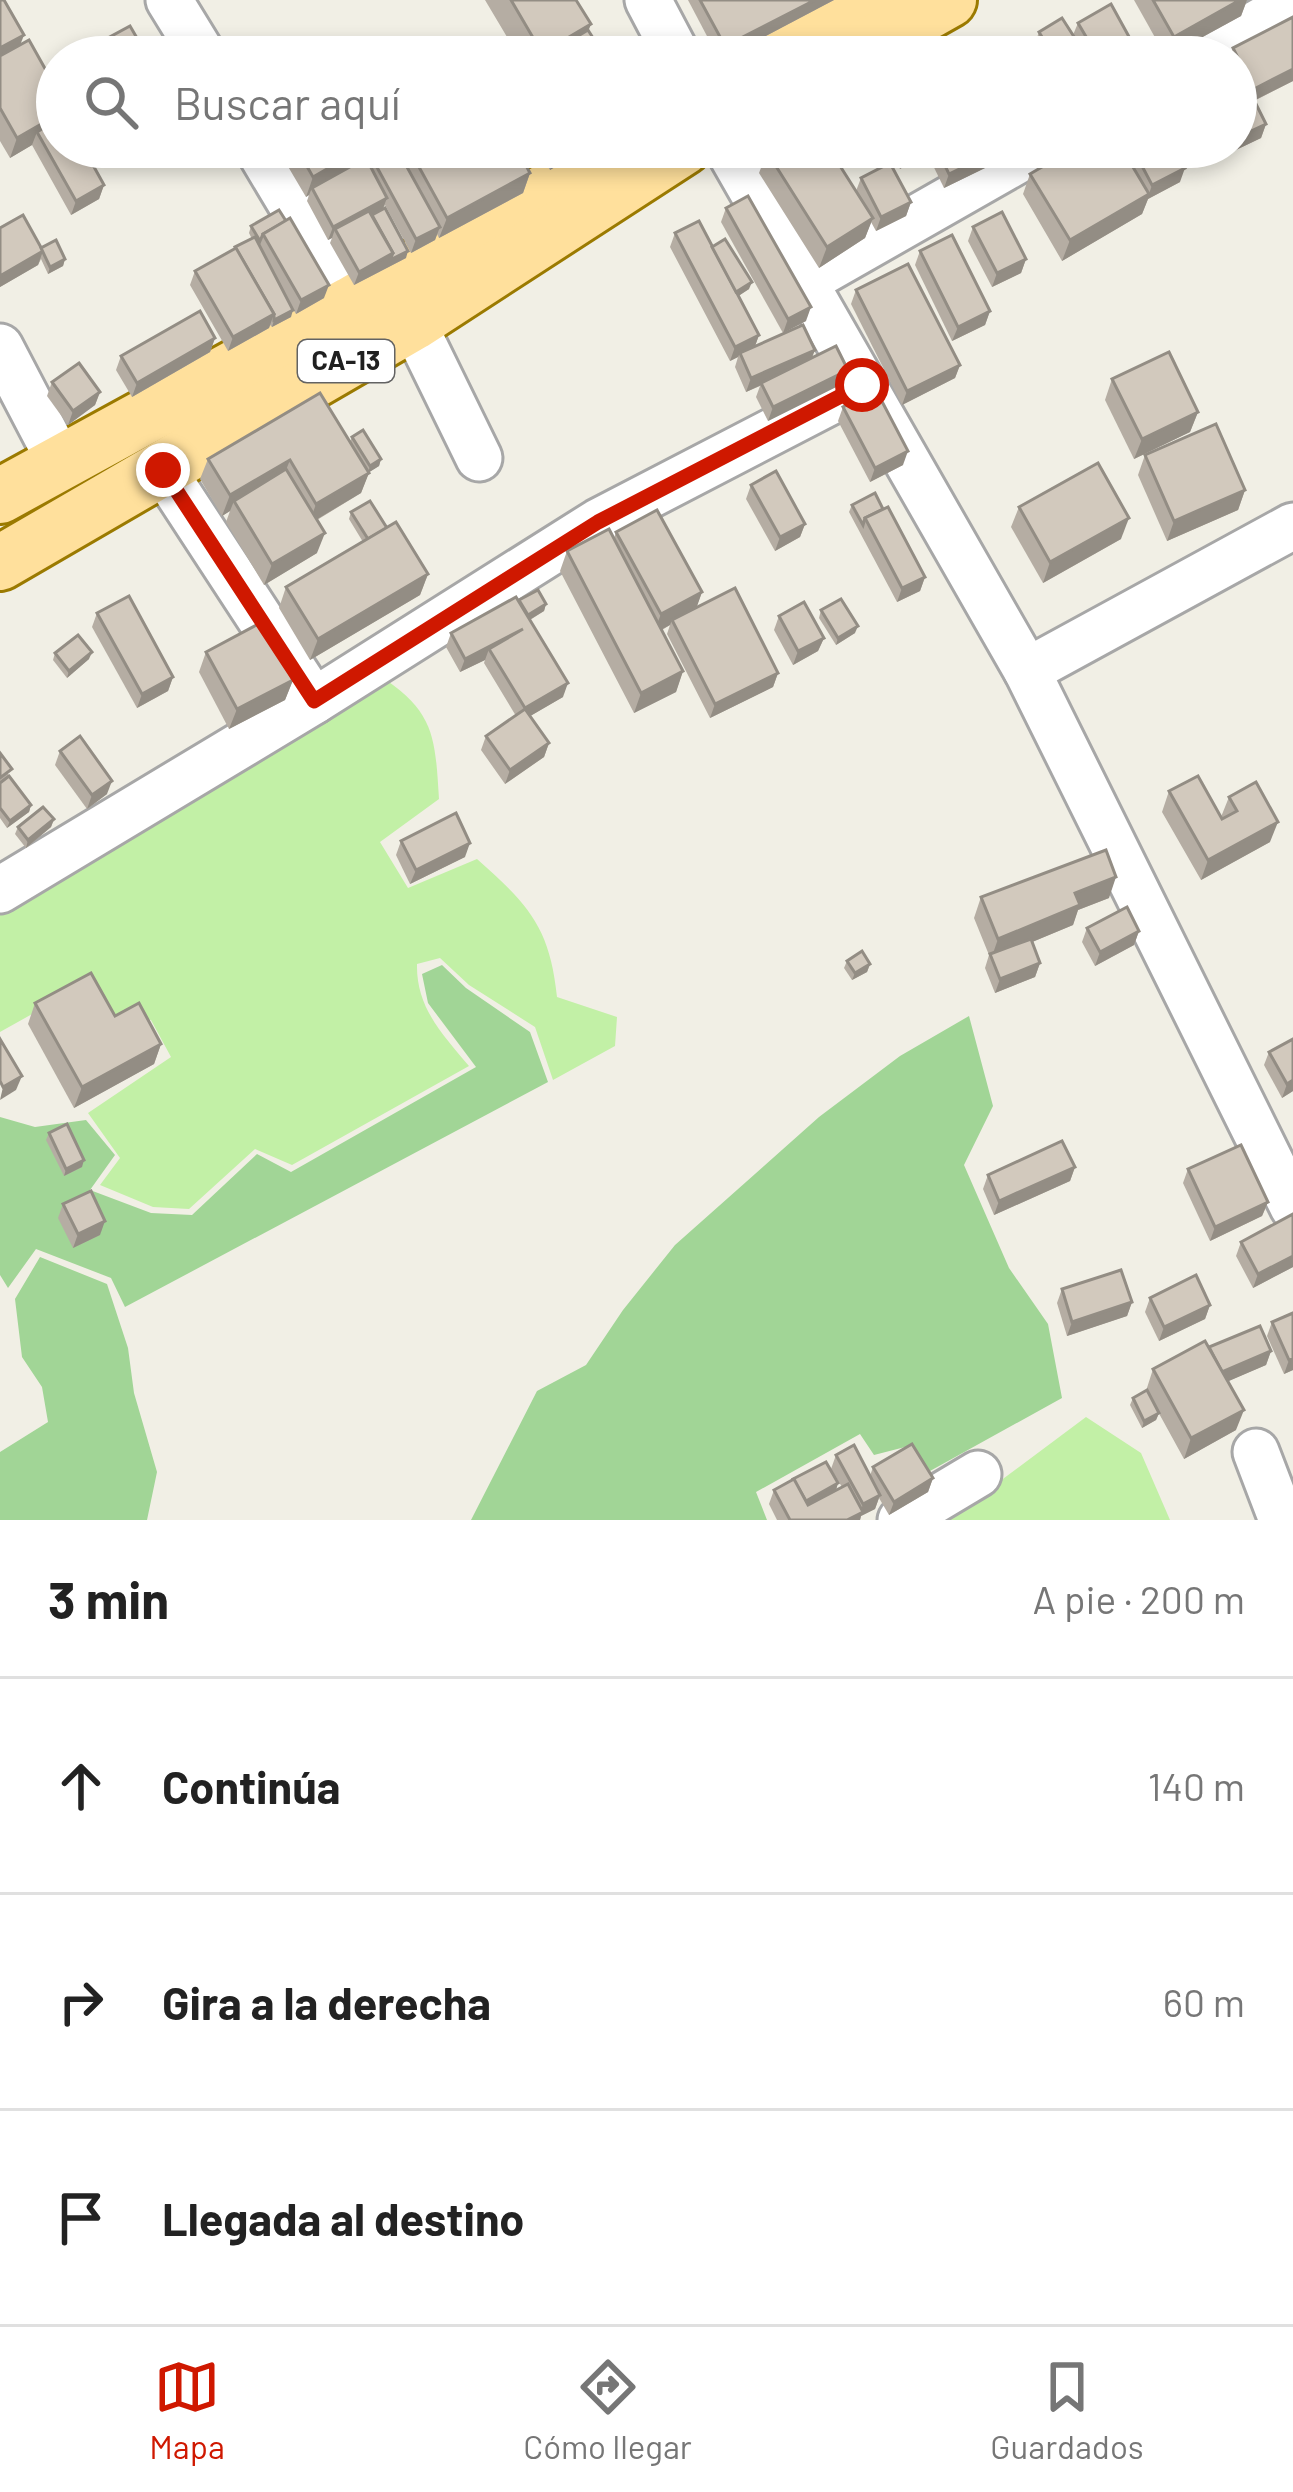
<!DOCTYPE html>
<html lang="es">
<head>
<meta charset="utf-8">
<style>
  body { margin:0; font-family:Barlow,sans-serif; background:#f6f6f6; color:#222 }
  .stop { position:absolute; width:36px; height:36px; margin:-27px; border:9px solid #cf1800; border-radius:50%; background:#fff }
  .stop.end { background:#cf1800; border-color:#fff; box-shadow:0 3px 12px #0008 }
  .list { margin:0; padding:0; list-style:none }
  h2 { display:flex; justify-content:space-between; align-items:center; height:156px; margin:0; padding:0 48px; font-size:51px }
  h2 small { font-size:39px; font-weight:400; color:#767676 }
  .list li { display:grid; grid-template-columns:78px 1fr auto; gap:36px; align-items:center; box-sizing:border-box; height:216px; padding:0 48px; border-top:3px solid #e0e0e0 }
  .list b { display:block; font-size:45px; white-space:nowrap }
  .list em { font-size:39px; font-style:normal; color:#767676 }
  .icon { flex:none; width:66px; height:66px; fill:none; stroke:currentColor; stroke-width:2; stroke-linecap:round; stroke-linejoin:round }
  .map { position:relative; flex:none; width:1293px; height:1520px; overflow:hidden }
  .search { position:absolute; background:#fff; box-shadow:0 6px 18px #0003; left:36px; right:36px; top:36px; height:132px; display:flex; align-items:center; gap:30px; box-sizing:border-box; padding:0 42px; border-radius:66px; color:#767676; font-size:45px }
  .sheet { height:804px; background:#fff }
  nav { display:flex; justify-content:space-around; align-items:center; box-sizing:border-box; height:168px; border-top:3px solid #e0e0e0; background:#fff; font-size:33px; color:#767676 }
  nav a { display:grid; justify-items:center; gap:6px }
  nav .on { color:#cf1800 }
  .map>svg:first-child { display:block }
</style>
</head>
<body>
<div class="map">
<svg width="1293" height="1520" viewBox="0 0 1293 1520">
  <rect width="100%" height="100%" fill="#f1efe5"/>
  <g fill="#c2f0a6">
    <path d="M379,675C435,712 435,736 439,799L380,842L408,888L477,859C528,904 550,927 557,997L617,1017L615,1046L553,1080L535,1027L469,985L440,958L417,964C416,1007 442,1034 469,1066L292,1165L255,1149L189,1209L153,1207L100,1185L120,1158L88,1113L171,1057L151,1020L111,1014L93,980L0,1032V900Z"/>
    <path d="M1086,1417L1141,1453L1170,1520H936L992,1487Z"/>
  </g>
  <g fill="#a1d596">
    <path d="M442,965L466,988L530,1032L548,1082L125,1307L111,1278L36,1249L8,1288L0,1275V1117L35,1127L86,1120L115,1155L90,1190L151,1213L192,1215L257,1154L291,1172L476,1067L428,1003L422,974Z"/>
    <path d="M969,1016L993,1106L964,1165L1009,1268L1048,1324L1062,1398L930,1471L909,1446L874,1455L860,1434L756,1492L767,1520H471L537,1391L586,1365L623,1310L675,1245L819,1117L900,1056Z"/>
    <path d="M40,1257L107,1284L128,1348L134,1393L157,1472L147,1520H0V1452L48,1422L42,1387L22,1357L15,1299Z"/>
  </g>
  <g fill="none" stroke-linecap="round" stroke-linejoin="round">
    <g stroke="#a7a7a7" stroke-width="51">
      <g id="minor">
        <path d="M169,0L204,57"/>
        <path d="M648,0L678,57"/>
        <path d="M1198,57L1293,3"/>
        <path d="M257,147L351,304"/>
        <path d="M727,147L1027,671L1293,1207"/>
        <path d="M806,281L1041,147"/>
        <path d="M413,323L479,458"/>
        <path d="M0,347L60,462"/>
        <path d="M163,470L314,701"/>
        <path d="M1027,671L1293,526"/>
        <path d="M0,890L314,701L598,522L862,385"/>
        <path d="M1256,1452L1282,1520"/>
        <path d="M901,1520L978,1474"/>
      </g>
    </g>
    <g stroke="#9b7a00" stroke-width="60">
      <g id="major">
        <path d="M774,57L869,0"/>
        <path d="M848,57L949,0"/>
        <path d="M0,496L351,304L610,154"/>
        <path d="M0,563L413,323L684,147"/>
      </g>
    </g>
    <use href="#minor" stroke="#fff" stroke-width="45"/>
    <use href="#major" stroke="#ffe09c" stroke-width="54"/>
  </g>
  <g fill="#b5ada3">
    <path d="M0,0L20,45L57,147L104,185L99,199L71,215L32,145L10,158L0,141Z"/>
    <path d="M485,0H576L591,24L588,30L605,57H519Z"/>
    <path d="M688,0H834L726,57H718Z"/>
    <path d="M1134,0H1247L1241,16L1166,57Z"/>
    <path d="M1293,17V81L1254,101L1266,124L1261,138L1217,159L1211,147H1236L1243,93L1236,78V57H1229L1233,48Z"/>
    <path d="M1078,23L1133,44L1129,57H1041L1034,46L1039,32L1073,35Z"/>
    <path d="M282,147H386L385,151L399,153L401,147H516L530,173L523,193L439,238L437,234L435,240L411,253L385,205L383,209L406,258L354,285L330,243L332,238L328,240L307,201L309,195L306,197L280,153Z"/>
    <path d="M536,147H588L550,170Z"/>
    <path d="M886,147H910L915,154L912,161L900,169Z"/>
    <path d="M924,147H987L985,168L944,188Z"/>
    <path d="M1122,147H1174L1180,182L1148,199L1142,214L1062,261L1023,194L1030,174Z"/>
    <path d="M767,152L856,191L861,178L911,202L906,216L876,231L871,222L865,238L819,268L759,173Z"/>
    <path d="M726,208L806,321L783,333L721,222Z"/>
    <path d="M279,210L324,298L296,314L291,306V317L272,327L270,325L269,328L228,351L190,285L195,271L252,239L249,233L251,226Z"/>
    <path d="M973,227L1026,259L1021,273L992,287L968,241Z"/>
    <path d="M0,228L65,259L63,266L48,274L41,259L38,265L0,287Z"/>
    <path d="M675,233L712,247L749,289L738,296L759,335L755,346L812,358L842,384L768,421L756,397L760,386L746,392L735,367L738,357L730,361L670,247Z"/>
    <path d="M920,251L990,311L985,325L952,341L915,265Z"/>
    <path d="M856,290L960,365L955,378L902,405L851,304Z"/>
    <path d="M215,338L210,352L132,397L116,370L121,356Z"/>
    <path d="M1112,379L1198,412L1190,432L1134,459L1105,400Z"/>
    <path d="M52,382L100,392L95,405L68,425L47,396Z"/>
    <path d="M843,407L903,465L870,482L838,421Z"/>
    <path d="M352,437L381,459L379,466L369,472L361,493L317,520V553L264,585L226,522L230,511L222,516L200,479L208,459L350,442Z"/>
    <path d="M1145,455L1245,490L1238,510L1167,541L1138,475Z"/>
    <path d="M751,485L805,524L800,537L775,551L746,499Z"/>
    <path d="M852,505L925,577L920,591L897,602L849,512Z"/>
    <path d="M1019,507L1121,539L1043,583L1011,527Z"/>
    <path d="M351,512L387,528L428,574L420,595L310,660L279,608L286,587L363,542L349,519Z"/>
    <path d="M616,532L702,592L696,608L778,673L773,687L710,718L667,634L670,625L662,630L683,671L676,692L634,713L560,571L567,551L614,538Z"/>
    <path d="M519,602L546,604L544,611L530,620L563,697L530,716L549,743L544,757L505,784L481,750L486,736L516,716L484,663L485,660L460,672L446,647L451,633Z"/>
    <path d="M821,610L855,633L836,645L819,618Z"/>
    <path d="M97,613L173,677L168,691L137,708L92,627Z"/>
    <path d="M779,616L824,638L818,651L793,665L774,630Z"/>
    <path d="M206,652L293,680L285,700L229,729L199,672Z"/>
    <path d="M55,653L89,659L67,678L53,660Z"/>
    <path d="M60,751L107,794L87,809L55,765Z"/>
    <path d="M0,753L9,776L31,805L29,812L7,828L0,818Z"/>
    <path d="M1169,791L1221,817L1229,797L1270,842L1201,880L1162,812Z"/>
    <path d="M54,819L51,827L26,848L15,834L18,827Z"/>
    <path d="M401,841L465,857L410,884L396,855Z"/>
    <path d="M981,897L1109,898L1078,910L1073,925L1032,942L1040,963L1035,977L995,993L985,968L989,955L974,918Z"/>
    <path d="M1087,928L1139,931L1134,945L1095,966L1082,942Z"/>
    <path d="M847,961L870,964L867,972L852,980L844,968Z"/>
    <path d="M35,1003L115,1016L161,1044L154,1064L74,1108L28,1024Z"/>
    <path d="M1269,1052L1293,1091L1282,1098L1264,1065Z"/>
    <path d="M49,1133L82,1167L64,1176L46,1140Z"/>
    <path d="M1075,1167L1070,1181L994,1215L983,1189L988,1175Z"/>
    <path d="M1188,1169L1268,1202L1262,1216L1210,1241L1183,1183Z"/>
    <path d="M63,1204L100,1235L73,1248L58,1218Z"/>
    <path d="M1293,1214V1267L1253,1288L1236,1256L1241,1242Z"/>
    <path d="M1062,1289L1132,1302L1127,1316L1067,1336L1057,1303Z"/>
    <path d="M1150,1298L1210,1305L1205,1319L1159,1341L1145,1312Z"/>
    <path d="M1272,1322L1293,1370L1284,1374L1267,1336Z"/>
    <path d="M1209,1347L1271,1351L1266,1365L1228,1381L1236,1430L1184,1459L1156,1408L1159,1413L1156,1420L1142,1428L1130,1405L1133,1398L1146,1391L1153,1369Z"/>
    <path d="M836,1455L870,1476L873,1467L933,1478L928,1492L889,1515L879,1498L875,1509L861,1516L860,1520H777L769,1504L774,1490L838,1483L836,1490L842,1487L831,1469Z"/>
  </g>
  <g fill="#938d84">
    <path d="M815,0H834L726,57H721L725,46Z"/>
    <path d="M1240,0H1247L1241,16L1166,57L1174,37Z"/>
    <path d="M591,24L581,50L570,57H541L542,53Z"/>
    <path d="M24,35L16,56L0,65V48Z"/>
    <path d="M1133,44L1129,57H1110Z"/>
    <path d="M1293,69V81L1249,103L1254,89Z"/>
    <path d="M57,115V131L37,132L32,145L10,158L17,138Z"/>
    <path d="M1266,124L1261,138L1217,159L1222,147H1236V138Z"/>
    <path d="M365,147H386L384,152L315,192L312,188L309,195L306,197L313,177Z"/>
    <path d="M561,147H588L550,170L557,149Z"/>
    <path d="M915,154L912,161L900,169L903,162Z"/>
    <path d="M990,154L985,168L944,188L949,174Z"/>
    <path d="M1185,168L1180,182L1148,199L1142,214L1062,261L1070,240L1149,194L1152,185Z"/>
    <path d="M530,173L523,193L439,238L447,218Z"/>
    <path d="M104,185L99,199L71,215L76,201Z"/>
    <path d="M387,198L382,211L335,229L332,238L328,240L333,227Z"/>
    <path d="M911,202L906,216L876,231L881,217Z"/>
    <path d="M873,218L865,238L819,268L827,247Z"/>
    <path d="M440,227L435,240L411,253L416,239Z"/>
    <path d="M43,251L38,265L0,287V276Z"/>
    <path d="M408,251L406,258L354,285L359,272L393,253Z"/>
    <path d="M65,259L63,266L48,274L50,267Z"/>
    <path d="M1026,259L1021,273L992,287L997,273Z"/>
    <path d="M752,282L749,289L734,299L736,292Z"/>
    <path d="M329,285L324,298L296,314L301,300Z"/>
    <path d="M811,307L806,321L783,333L788,319Z"/>
    <path d="M293,310L291,317L272,327L274,320Z"/>
    <path d="M990,311L985,325L952,341L958,327Z"/>
    <path d="M274,314L269,328L228,351L233,337Z"/>
    <path d="M759,335L754,349L740,353L738,357L730,361L735,347Z"/>
    <path d="M215,338L210,352L132,397L137,383Z"/>
    <path d="M815,350L810,363L746,392L751,378Z"/>
    <path d="M960,365L955,378L902,405L907,391Z"/>
    <path d="M848,370L842,384L768,421L773,407Z"/>
    <path d="M100,392L95,405L68,425L73,411Z"/>
    <path d="M1198,412L1190,432L1134,459L1142,439Z"/>
    <path d="M908,451L903,465L870,482L875,468Z"/>
    <path d="M381,459L379,466L368,473L370,466Z"/>
    <path d="M290,460L282,480L234,501L230,511L222,516L230,495Z"/>
    <path d="M369,473L361,493L309,524L316,504Z"/>
    <path d="M1245,490L1238,510L1167,541L1174,521Z"/>
    <path d="M1129,518L1121,539L1043,583L1050,562Z"/>
    <path d="M805,524L800,537L775,551L780,537Z"/>
    <path d="M325,533L317,553L264,585L272,564Z"/>
    <path d="M428,574L420,595L310,660L318,639Z"/>
    <path d="M925,577L920,591L897,602L902,588Z"/>
    <path d="M702,592L695,612L672,620L670,625L653,634L661,614Z"/>
    <path d="M546,604L544,611L526,622L528,615Z"/>
    <path d="M858,626L855,633L836,645L838,638Z"/>
    <path d="M523,629L489,649L485,660L460,672L465,659Z"/>
    <path d="M824,638L818,651L793,665L798,651Z"/>
    <path d="M92,652L89,659L67,678L69,671Z"/>
    <path d="M683,671L676,692L634,713L641,693Z"/>
    <path d="M778,673L773,687L710,718L715,704Z"/>
    <path d="M173,677L168,691L137,708L142,694Z"/>
    <path d="M293,680L285,700L229,729L237,709Z"/>
    <path d="M568,683L563,697L520,722L525,708Z"/>
    <path d="M549,743L544,757L505,784L510,770Z"/>
    <path d="M112,781L107,794L87,809L92,795Z"/>
    <path d="M31,805L29,812L7,828L10,821Z"/>
    <path d="M54,819L51,827L26,848L28,840Z"/>
    <path d="M1278,822L1270,842L1201,880L1208,860Z"/>
    <path d="M470,843L465,857L410,884L416,870Z"/>
    <path d="M1116,877L1109,898L1078,910L1073,925L991,959L998,939L1075,893Z"/>
    <path d="M1139,931L1134,945L1095,966L1100,952Z"/>
    <path d="M1040,963L1035,977L995,993L1000,979Z"/>
    <path d="M870,964L867,972L852,980L855,973Z"/>
    <path d="M161,1044L154,1064L74,1108L82,1087Z"/>
    <path d="M22,1076L16,1090L0,1100L3,1087Z"/>
    <path d="M1293,1080V1091L1282,1098L1287,1084Z"/>
    <path d="M84,1160L82,1167L64,1176L66,1169Z"/>
    <path d="M1075,1167L1070,1181L994,1215L999,1201Z"/>
    <path d="M1268,1202L1262,1216L1210,1241L1215,1227Z"/>
    <path d="M105,1221L100,1235L73,1248L78,1234Z"/>
    <path d="M1293,1256V1267L1253,1288L1258,1274Z"/>
    <path d="M1132,1302L1127,1316L1067,1336L1072,1322Z"/>
    <path d="M1210,1305L1205,1319L1159,1341L1164,1327Z"/>
    <path d="M1271,1351L1266,1365L1215,1387L1220,1373Z"/>
    <path d="M1293,1359V1370L1284,1374L1289,1360Z"/>
    <path d="M1244,1410L1236,1430L1184,1459L1191,1438Z"/>
    <path d="M1159,1413L1156,1420L1142,1428L1144,1421Z"/>
    <path d="M933,1478L928,1492L889,1515L894,1502Z"/>
    <path d="M838,1483L836,1490L803,1508L806,1501Z"/>
    <path d="M880,1495L875,1509L861,1516L860,1520H847L860,1513L863,1504Z"/>
  </g>
  <g fill="#d2c9bd" stroke="#938d84" stroke-width="3">
    <path d="M0,0H4L24,35L0,48Z"/>
    <path d="M511,0H576L591,24L542,53Z"/>
    <path d="M700,0H815L725,46Z"/>
    <path d="M1153,0H1240L1174,37Z"/>
    <path d="M1111,4L1133,44L1110,57H1098L1078,23Z"/>
    <path d="M1293,17V69L1254,89L1233,48Z"/>
    <path d="M1062,18L1087,57H1054L1039,32Z"/>
    <path d="M130,26L148,57H87L84,51Z"/>
    <path d="M588,30L605,57H543Z"/>
    <path d="M29,40L57,90V115L17,138L0,108V56Z"/>
    <path d="M640,44L647,57H616Z"/>
    <path d="M332,47L337,57H312Z"/>
    <path d="M1249,90L1266,124L1236,138V96Z"/>
    <path d="M57,120V147H83L104,185L76,201L37,132Z"/>
    <path d="M296,147H365L313,177Z"/>
    <path d="M392,147H396L440,227L416,239L372,158Z"/>
    <path d="M408,147H516L530,173L447,218Z"/>
    <path d="M775,147H828L873,218L827,247L767,152Z"/>
    <path d="M893,147H910L915,154L903,162Z"/>
    <path d="M936,147H987L990,154L949,174Z"/>
    <path d="M1076,147H1121L1149,194L1070,240L1030,174Z"/>
    <path d="M1132,147H1174L1185,168L1152,185Z"/>
    <path d="M366,158L387,198L333,227L312,188Z"/>
    <path d="M890,163L911,202L881,217L861,178Z"/>
    <path d="M748,196L811,307L788,319L726,208Z"/>
    <path d="M385,208L408,251L390,260L393,253L372,215Z"/>
    <path d="M279,210L286,221L263,234L260,241L251,226Z"/>
    <path d="M369,211L393,253L359,272L335,229Z"/>
    <path d="M1002,212L1026,259L997,273L973,227Z"/>
    <path d="M23,215L43,251L0,276V228Z"/>
    <path d="M290,218L329,285L301,300L263,234Z"/>
    <path d="M699,221L759,335L735,347L675,233Z"/>
    <path d="M952,235L990,311L958,327L920,251Z"/>
    <path d="M255,237L293,310L274,320V314L235,247Z"/>
    <path d="M725,239L752,282L736,292L712,247Z"/>
    <path d="M56,240L65,259L50,267L41,248Z"/>
    <path d="M236,248L274,314L233,337L195,271Z"/>
    <path d="M908,264L960,365L907,391L856,290Z"/>
    <path d="M200,311L215,338L137,383L121,356Z"/>
    <path d="M803,325L815,350L751,378L740,353Z"/>
    <path d="M836,346L848,370L773,407L761,383Z"/>
    <path d="M1169,352L1198,412L1142,439L1112,379Z"/>
    <path d="M79,363L100,392L73,411L52,382Z"/>
    <path d="M876,390L908,451L875,468L843,407Z"/>
    <path d="M320,393L369,473L316,504L290,460L230,495L208,459Z"/>
    <path d="M1216,424L1245,490L1174,521L1145,455Z"/>
    <path d="M363,430L381,459L370,466L352,437Z"/>
    <path d="M1098,463L1129,518L1050,562L1019,507Z"/>
    <path d="M286,469L325,533L272,564L234,501Z"/>
    <path d="M776,471L805,524L780,537L751,485Z"/>
    <path d="M875,493L883,509L865,518L863,525L852,505Z"/>
    <path d="M370,501L387,528L368,539L351,512Z"/>
    <path d="M888,507L925,577L902,588L865,518Z"/>
    <path d="M657,510L702,592L661,614L616,532Z"/>
    <path d="M396,522L428,574L318,639L286,587Z"/>
    <path d="M609,529L683,671L641,693L567,551Z"/>
    <path d="M735,588L778,673L715,704L672,620Z"/>
    <path d="M538,590L546,604L528,615L519,600Z"/>
    <path d="M129,596L173,677L142,694L97,613Z"/>
    <path d="M516,597L568,683L525,708L489,649L523,629L465,659L451,633Z"/>
    <path d="M841,599L858,626L838,638L821,610Z"/>
    <path d="M804,602L824,638L798,651L779,616Z"/>
    <path d="M262,622L293,680L237,709L206,652Z"/>
    <path d="M78,635L92,652L69,671L55,653Z"/>
    <path d="M525,709L549,743L510,770L486,736Z"/>
    <path d="M80,736L112,781L92,795L60,751Z"/>
    <path d="M0,753L12,769L0,778Z"/>
    <path d="M9,776L31,805L10,821L0,808V783Z"/>
    <path d="M1198,776L1222,819L1237,811L1229,797L1256,782L1278,822L1208,860L1169,791Z"/>
    <path d="M43,807L54,819L28,840L18,827Z"/>
    <path d="M456,813L470,843L416,870L401,841Z"/>
    <path d="M1106,850L1116,877L1075,893L1080,905L998,939L981,897Z"/>
    <path d="M1127,907L1139,931L1100,952L1087,928Z"/>
    <path d="M1031,939L1040,963L1000,979L990,954Z"/>
    <path d="M862,951L870,964L855,973L847,961Z"/>
    <path d="M91,973L115,1016L139,1003L161,1044L82,1087L35,1003Z"/>
    <path d="M0,1039L22,1076L3,1087L0,1081Z"/>
    <path d="M1293,1039V1080L1287,1084L1269,1052Z"/>
    <path d="M67,1124L84,1160L66,1169L49,1133Z"/>
    <path d="M1062,1141L1075,1167L999,1201L988,1175Z"/>
    <path d="M1241,1145L1268,1202L1215,1227L1188,1169Z"/>
    <path d="M91,1191L105,1221L78,1234L63,1204Z"/>
    <path d="M1293,1214V1256L1258,1274L1241,1242Z"/>
    <path d="M1121,1270L1132,1302L1072,1322L1062,1289Z"/>
    <path d="M1196,1275L1210,1305L1164,1327L1150,1298Z"/>
    <path d="M1293,1313V1359L1289,1360L1272,1322Z"/>
    <path d="M1260,1326L1271,1351L1222,1372L1209,1347Z"/>
    <path d="M1205,1341L1244,1410L1191,1438L1153,1369Z"/>
    <path d="M1147,1390L1159,1413L1144,1421L1133,1398Z"/>
    <path d="M912,1444L933,1478L894,1502L873,1467Z"/>
    <path d="M854,1445L880,1495L863,1504L836,1455Z"/>
    <path d="M826,1462L838,1483L806,1501L793,1479Z"/>
    <path d="M794,1479L808,1505L848,1484L863,1512L847,1520H790L774,1490Z"/>
  </g>
  <g fill="none" stroke-linecap="round" stroke-linejoin="round">
    <path stroke="#cf1800" stroke-width="15" d="M163,470L314,701L598,522L862,385"/>
  </g>
  <g text-anchor="middle" stroke-width="10" stroke-linejoin="round" paint-order="stroke">
    <rect fill="#fff" stroke="#636363" stroke-width="3" x="298" y="340" width="96" height="42" rx="9"/>
    <g font-size="27" font-weight="bold" fill="#202020">
      <text x="346" y="370">CA-13</text>
    </g>
  </g>
</svg>
<div class="stop" style="left:862px;top:385px"></div>
<div class="stop end" style="left:163px;top:470px"></div>
<div class="search"><svg class="icon" aria-label="search" viewBox="0 0 24 24"><circle cx="10" cy="10" r="6"/><path d="M15 15l6 6"/></svg>Buscar aquí</div>
</div>
<section class="sheet">
<h2>3 min<small>A pie · 200 m</small></h2>
<ul class="list">
<li><svg class="icon" aria-label="ahead" viewBox="0 0 24 24"><path d="M12 20V5M6 11l6-6 6 6"/></svg><div><b>Continúa</b></div><em>140 m</em></li>
<li><svg class="icon" aria-label="right" viewBox="0 0 24 24"><path d="M7 20v-9h11M14 6l5 5-5 5"/></svg><div><b>Gira a la derecha</b></div><em>60 m</em></li>
<li><svg class="icon" aria-label="arrive" viewBox="0 0 24 24"><path d="M6 21V4h12l-3 4 3 4H6"/></svg><div><b>Llegada al destino</b></div></li>
</ul>
</section>
<nav>
<a class="on"><svg class="icon" aria-label="map" viewBox="0 0 24 24"><path d="M3 6l6-2 6 2 6-2v14l-6 2-6-2-6 2zM9 4v14M15 6v14"/></svg>Mapa</a>
<a><svg class="icon" aria-label="directions" viewBox="0 0 24 24"><path d="M12 3l9 9-9 9-9-9zM9 14v-3h6M13 9l2 2-2 2"/></svg>Cómo llegar</a>
<a><svg class="icon" aria-label="saved" viewBox="0 0 24 24"><path d="M7 4h10v16l-5-4-5 4z"/></svg>Guardados</a>
</nav>
</body>
</html>
